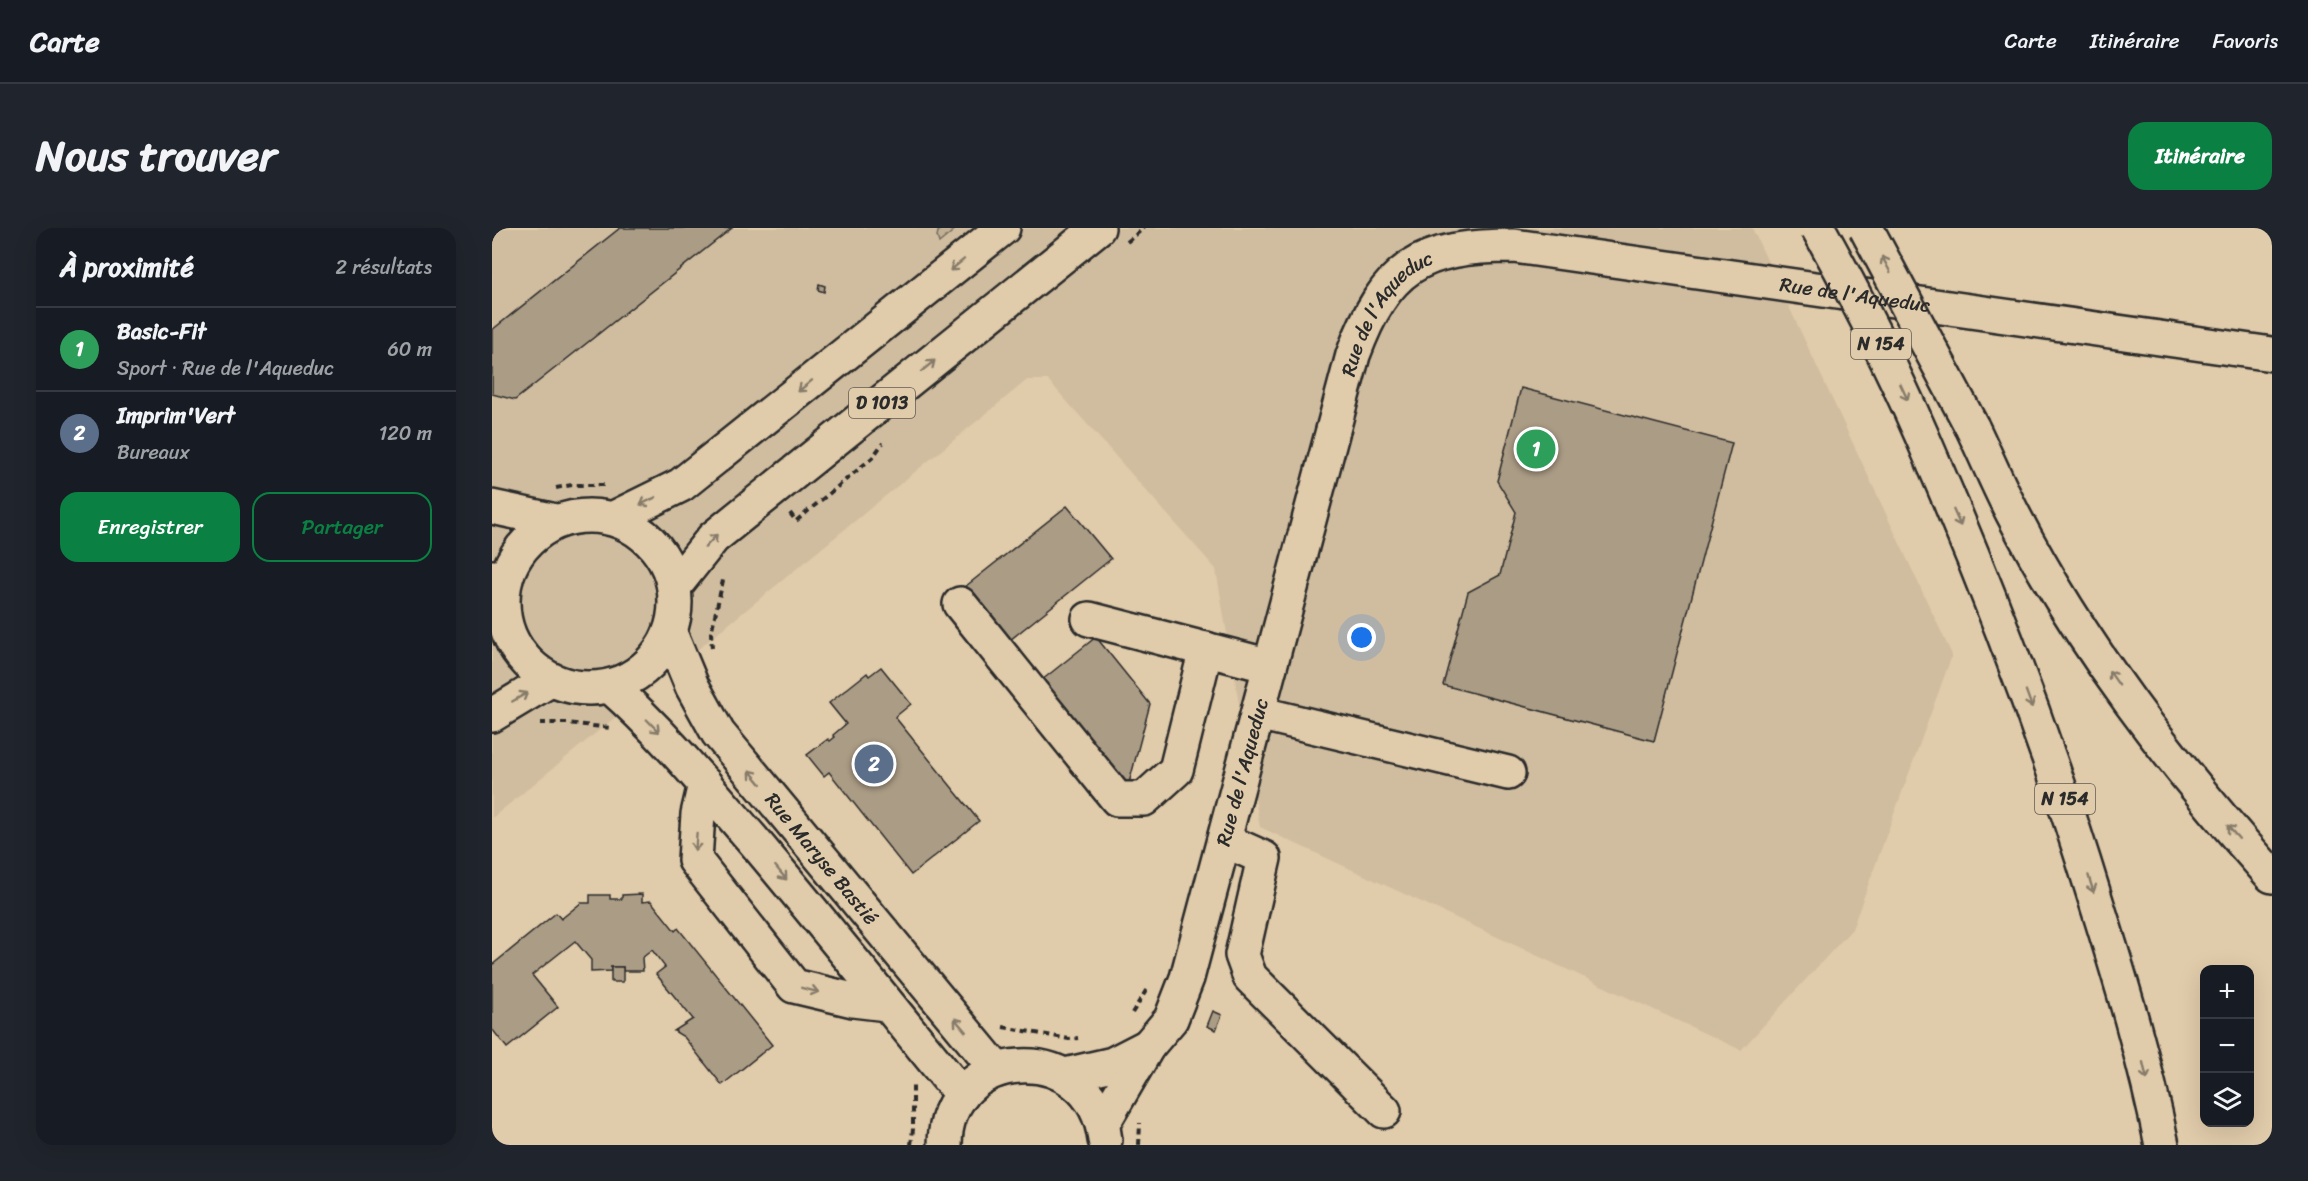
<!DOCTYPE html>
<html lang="fr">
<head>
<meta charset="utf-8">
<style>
  body { margin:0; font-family:Sriracha,sans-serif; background:#20242c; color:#f1f3f6 }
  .controls { position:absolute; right:18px; bottom:18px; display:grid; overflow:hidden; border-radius:12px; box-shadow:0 6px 24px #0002 }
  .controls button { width:54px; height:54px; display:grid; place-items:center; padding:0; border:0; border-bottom:2px solid #363941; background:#171b24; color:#f1f3f6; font:30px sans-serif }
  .you { position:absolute; left:870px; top:410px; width:21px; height:21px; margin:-15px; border:4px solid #fff; border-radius:50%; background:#1a73e8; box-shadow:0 0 0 9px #1a73e833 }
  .badge { display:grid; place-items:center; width:39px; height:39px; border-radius:50%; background:#0b8043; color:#fff; font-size:20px; font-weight:700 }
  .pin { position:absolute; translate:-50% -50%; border:3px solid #fff; box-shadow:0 2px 6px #0006 }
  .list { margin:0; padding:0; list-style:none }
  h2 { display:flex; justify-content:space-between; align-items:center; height:78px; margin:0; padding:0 24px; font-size:26px }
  h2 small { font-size:20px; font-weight:400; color:#9ea1a6 }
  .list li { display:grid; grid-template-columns:39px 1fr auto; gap:18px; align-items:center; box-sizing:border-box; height:84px; padding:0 24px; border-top:2px solid #363941 }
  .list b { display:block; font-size:22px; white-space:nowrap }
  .list p { margin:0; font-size:20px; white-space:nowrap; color:#9ea1a6 }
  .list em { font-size:20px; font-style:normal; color:#9ea1a6 }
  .actions { display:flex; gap:12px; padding:18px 24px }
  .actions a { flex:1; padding:14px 0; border:2px solid #0b8043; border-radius:18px; text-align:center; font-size:21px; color:#0b8043 }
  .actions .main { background:#0b8043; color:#fff }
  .icon { flex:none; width:33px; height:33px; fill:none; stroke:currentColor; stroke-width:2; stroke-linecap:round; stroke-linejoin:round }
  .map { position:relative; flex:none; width:1780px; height:917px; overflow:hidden; border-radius:18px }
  header { display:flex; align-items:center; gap:36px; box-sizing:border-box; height:84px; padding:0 30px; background:#171b24; border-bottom:2px solid #363941 }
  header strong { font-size:28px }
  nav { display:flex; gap:33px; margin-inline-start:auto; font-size:21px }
  .intro { display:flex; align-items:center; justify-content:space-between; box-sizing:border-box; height:144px; padding:0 36px }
  h1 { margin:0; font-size:42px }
  .button { padding:15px 27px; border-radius:18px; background:#0b8043; color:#fff; font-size:21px; font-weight:700 }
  main { display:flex; gap:36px; padding:0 36px }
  aside { flex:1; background:#171b24; border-radius:18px; box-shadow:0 6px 24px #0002 }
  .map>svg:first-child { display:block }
</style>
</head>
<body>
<header>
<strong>Carte</strong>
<nav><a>Carte</a><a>Itinéraire</a><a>Favoris</a></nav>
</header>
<div class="intro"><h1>Nous trouver</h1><a class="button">Itinéraire</a></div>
<main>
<aside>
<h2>À proximité<small>2 résultats</small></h2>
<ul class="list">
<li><span class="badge" style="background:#2e9e5b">1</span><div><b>Basic-Fit</b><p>Sport · Rue de l'Aqueduc</p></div><em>60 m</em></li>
<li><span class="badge" style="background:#5c6f8a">2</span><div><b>Imprim'Vert</b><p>Bureaux</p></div><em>120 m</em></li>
</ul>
<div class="actions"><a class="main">Enregistrer</a><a>Partager</a></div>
</aside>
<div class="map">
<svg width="1780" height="917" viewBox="0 0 1780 917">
  <defs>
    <pattern id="grass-dots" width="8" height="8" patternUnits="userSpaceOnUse" patternTransform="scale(1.5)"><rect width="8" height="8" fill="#c2b095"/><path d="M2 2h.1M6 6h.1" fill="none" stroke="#9e8f7a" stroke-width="1.8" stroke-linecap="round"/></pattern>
  </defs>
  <rect width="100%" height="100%" fill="#e0cbaa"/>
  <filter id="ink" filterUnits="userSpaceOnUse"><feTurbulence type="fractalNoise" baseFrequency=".0167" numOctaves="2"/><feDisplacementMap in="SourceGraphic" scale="12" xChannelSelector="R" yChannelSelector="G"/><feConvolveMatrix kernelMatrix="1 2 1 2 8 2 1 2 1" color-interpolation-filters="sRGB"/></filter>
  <g filter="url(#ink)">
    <path fill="#d0bd9f" d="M0,0H1260L1460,427L1360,701L1249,822L768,599L724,341L556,152H535L0,590Z"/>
    <path fill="url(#grass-dots)" stroke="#766e60" stroke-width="1.5" d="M447,0H465L447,15L445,8Z"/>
    <g fill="#ab9c85" stroke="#2b2b2b" stroke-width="1.5">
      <path d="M128,0H240L23,172L0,166V102Z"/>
      <path d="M327,56L333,58L332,64L326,62Z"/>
      <path d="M1029,160L1240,215L1162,513L951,457L976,364L1008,347L1024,284L1005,253Z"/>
      <path d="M575,278L619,331L518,412L474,358Z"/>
      <path d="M604,409L658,476L636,559L550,452Z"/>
      <path d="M389,439L419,476L403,489L487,593L419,647L337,544L332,548L315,527L336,511L338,513L343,509L341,507L354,496L337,475L375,445L377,448Z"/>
      <path d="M150,666V674L159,673L183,703L186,700L280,817L230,857L192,809L182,803L201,791L164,746L173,739L160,722L150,730L151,743H131V739H119V743L99,744V732L83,713L40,747L66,779L15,820L0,801V737L64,685L69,691L89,675H98V667H118V671H130V667Z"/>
      <rect x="119" y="739" width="12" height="15"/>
      <path d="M721,783L730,787L724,802L715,798Z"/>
    </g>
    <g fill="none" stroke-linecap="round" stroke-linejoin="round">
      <g stroke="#2b2b2b" stroke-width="38">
        <g id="minor">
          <path d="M0,279L64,293"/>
          <path d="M0,349L11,363"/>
          <path d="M468,376L625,571H652L684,542L714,421"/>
          <path d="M597,391L778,438"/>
          <path id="s1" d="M178,405L200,458L226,505L505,842"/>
          <path d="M118,458C171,505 215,559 261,612C332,696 400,782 470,867"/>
          <path d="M766,485L1016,545"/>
          <path d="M213,556L206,586L203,632L302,758L361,772L395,776"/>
          <path d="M732,612L772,630L750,727L758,749L892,883"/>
          <path d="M573,847L621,836L656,818"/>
          <path id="s2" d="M611,895L656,818L679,791L695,750L861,127C894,38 928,18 1022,18L1780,126"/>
          <path d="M453,917C453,818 600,807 613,912"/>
        </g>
      </g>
      <g stroke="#2b2b2b" stroke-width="38">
        <g id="major">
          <circle cx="97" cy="374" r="86"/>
          <path d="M122,290L189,257L511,0"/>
          <path d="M182,359L221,310L606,0"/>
          <path d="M0,487L58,452"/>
        </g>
      </g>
      <g stroke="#2b2b2b" stroke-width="38">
        <g id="highway">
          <path d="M1480,199C1494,228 1506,257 1521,286C1589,418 1681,537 1780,648"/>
          <path d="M1442,236C1503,377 1557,520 1602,667C1628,749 1653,832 1670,917"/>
        </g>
      </g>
      <g stroke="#2b2b2b" stroke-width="4" stroke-dasharray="6 4.5" stroke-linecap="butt">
        <path d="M635,14L652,0"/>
        <path d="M64,260L80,257H116"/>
        <path d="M298,285L304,293L380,230L391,215"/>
        <path d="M220,420L219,405L232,348"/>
        <path d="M48,495H76L118,500"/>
        <path d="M640,785L655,761"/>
        <path d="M511,799L577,811L586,810"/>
        <path d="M419,917L421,901V858"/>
        <path d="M647,917L648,895"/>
      </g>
      <use href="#minor" stroke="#e0cbaa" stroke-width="33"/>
      <use href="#major" stroke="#e0cbaa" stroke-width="33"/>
      <use href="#highway" stroke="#e0cbaa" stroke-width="33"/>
      <g stroke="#2b2b2b" stroke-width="38" stroke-linecap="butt">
        <g id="highway-bridge">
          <path d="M1326,0C1369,77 1408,155 1442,236"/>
          <path d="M1374,0L1480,199"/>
        </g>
      </g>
      <use href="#highway-bridge" stroke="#e0cbaa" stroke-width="33"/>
    </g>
    <defs><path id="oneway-shaft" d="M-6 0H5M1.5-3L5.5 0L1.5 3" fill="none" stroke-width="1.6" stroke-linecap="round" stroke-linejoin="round" transform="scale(1.5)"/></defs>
    <g stroke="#867b6a">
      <use href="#oneway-shaft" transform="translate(1394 36) rotate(-118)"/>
      <use href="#oneway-shaft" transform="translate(465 37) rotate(141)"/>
      <use href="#oneway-shaft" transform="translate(436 138) rotate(-39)"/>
      <use href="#oneway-shaft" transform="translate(313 158) rotate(141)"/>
      <use href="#oneway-shaft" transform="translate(1412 164) rotate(65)"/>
      <use href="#oneway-shaft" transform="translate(156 273) rotate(154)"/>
      <use href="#oneway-shaft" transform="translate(1465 290) rotate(66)"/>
      <use href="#oneway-shaft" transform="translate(219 313) rotate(-47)"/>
      <use href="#oneway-shaft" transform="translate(1622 450) rotate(-125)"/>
      <use href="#oneway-shaft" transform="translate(28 469) rotate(-30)"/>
      <use href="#oneway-shaft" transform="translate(1537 471) rotate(70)"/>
      <use href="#oneway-shaft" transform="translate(161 498) rotate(46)"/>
      <use href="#oneway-shaft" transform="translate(263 549) rotate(-130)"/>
      <use href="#oneway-shaft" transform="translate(1741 604) rotate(-131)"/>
      <use href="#oneway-shaft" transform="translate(204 614) rotate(94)"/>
      <use href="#oneway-shaft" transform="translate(289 645) rotate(51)"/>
      <use href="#oneway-shaft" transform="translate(1599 656) rotate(73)"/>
      <use href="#oneway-shaft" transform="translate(318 762) rotate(14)"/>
      <use href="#oneway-shaft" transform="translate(468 797) rotate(-130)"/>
      <use href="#oneway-shaft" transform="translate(1653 843) rotate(77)"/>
    </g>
  </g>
  <g text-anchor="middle" stroke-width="5" stroke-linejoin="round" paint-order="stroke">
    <g fill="#e0cbaa" stroke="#615b51" stroke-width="1.5">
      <rect x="1359" y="101" width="60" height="30" rx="4.5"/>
      <rect x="357" y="160" width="66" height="30" rx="4.5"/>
      <rect x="1543" y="556" width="60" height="30" rx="4.5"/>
    </g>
    <g font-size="18" font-weight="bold" fill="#2b2b2b">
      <text x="1389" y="122">N 154</text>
      <text x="390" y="181">D 1013</text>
      <text x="1573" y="577">N 154</text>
    </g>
    <g font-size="20" fill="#2b2b2b" stroke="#e0cbaa">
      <text dy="7" stroke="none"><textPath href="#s2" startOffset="1372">Rue de l'Aqueduc</textPath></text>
      <text dy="7" stroke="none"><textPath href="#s2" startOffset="868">Rue de l'Aqueduc</textPath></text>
      <text dy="7" stroke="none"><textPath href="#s2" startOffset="382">Rue de l'Aqueduc</textPath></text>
      <text dy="7" stroke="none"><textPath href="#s1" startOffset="274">Rue Maryse Bastié</textPath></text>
    </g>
  </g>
</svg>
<div class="controls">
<button>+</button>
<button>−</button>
<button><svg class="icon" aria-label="layers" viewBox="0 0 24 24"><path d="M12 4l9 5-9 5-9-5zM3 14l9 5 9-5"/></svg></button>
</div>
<div class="you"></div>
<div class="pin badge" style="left:1044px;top:221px;background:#2e9e5b">1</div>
<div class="pin badge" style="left:382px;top:536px;background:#5c6f8a">2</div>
</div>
</main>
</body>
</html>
